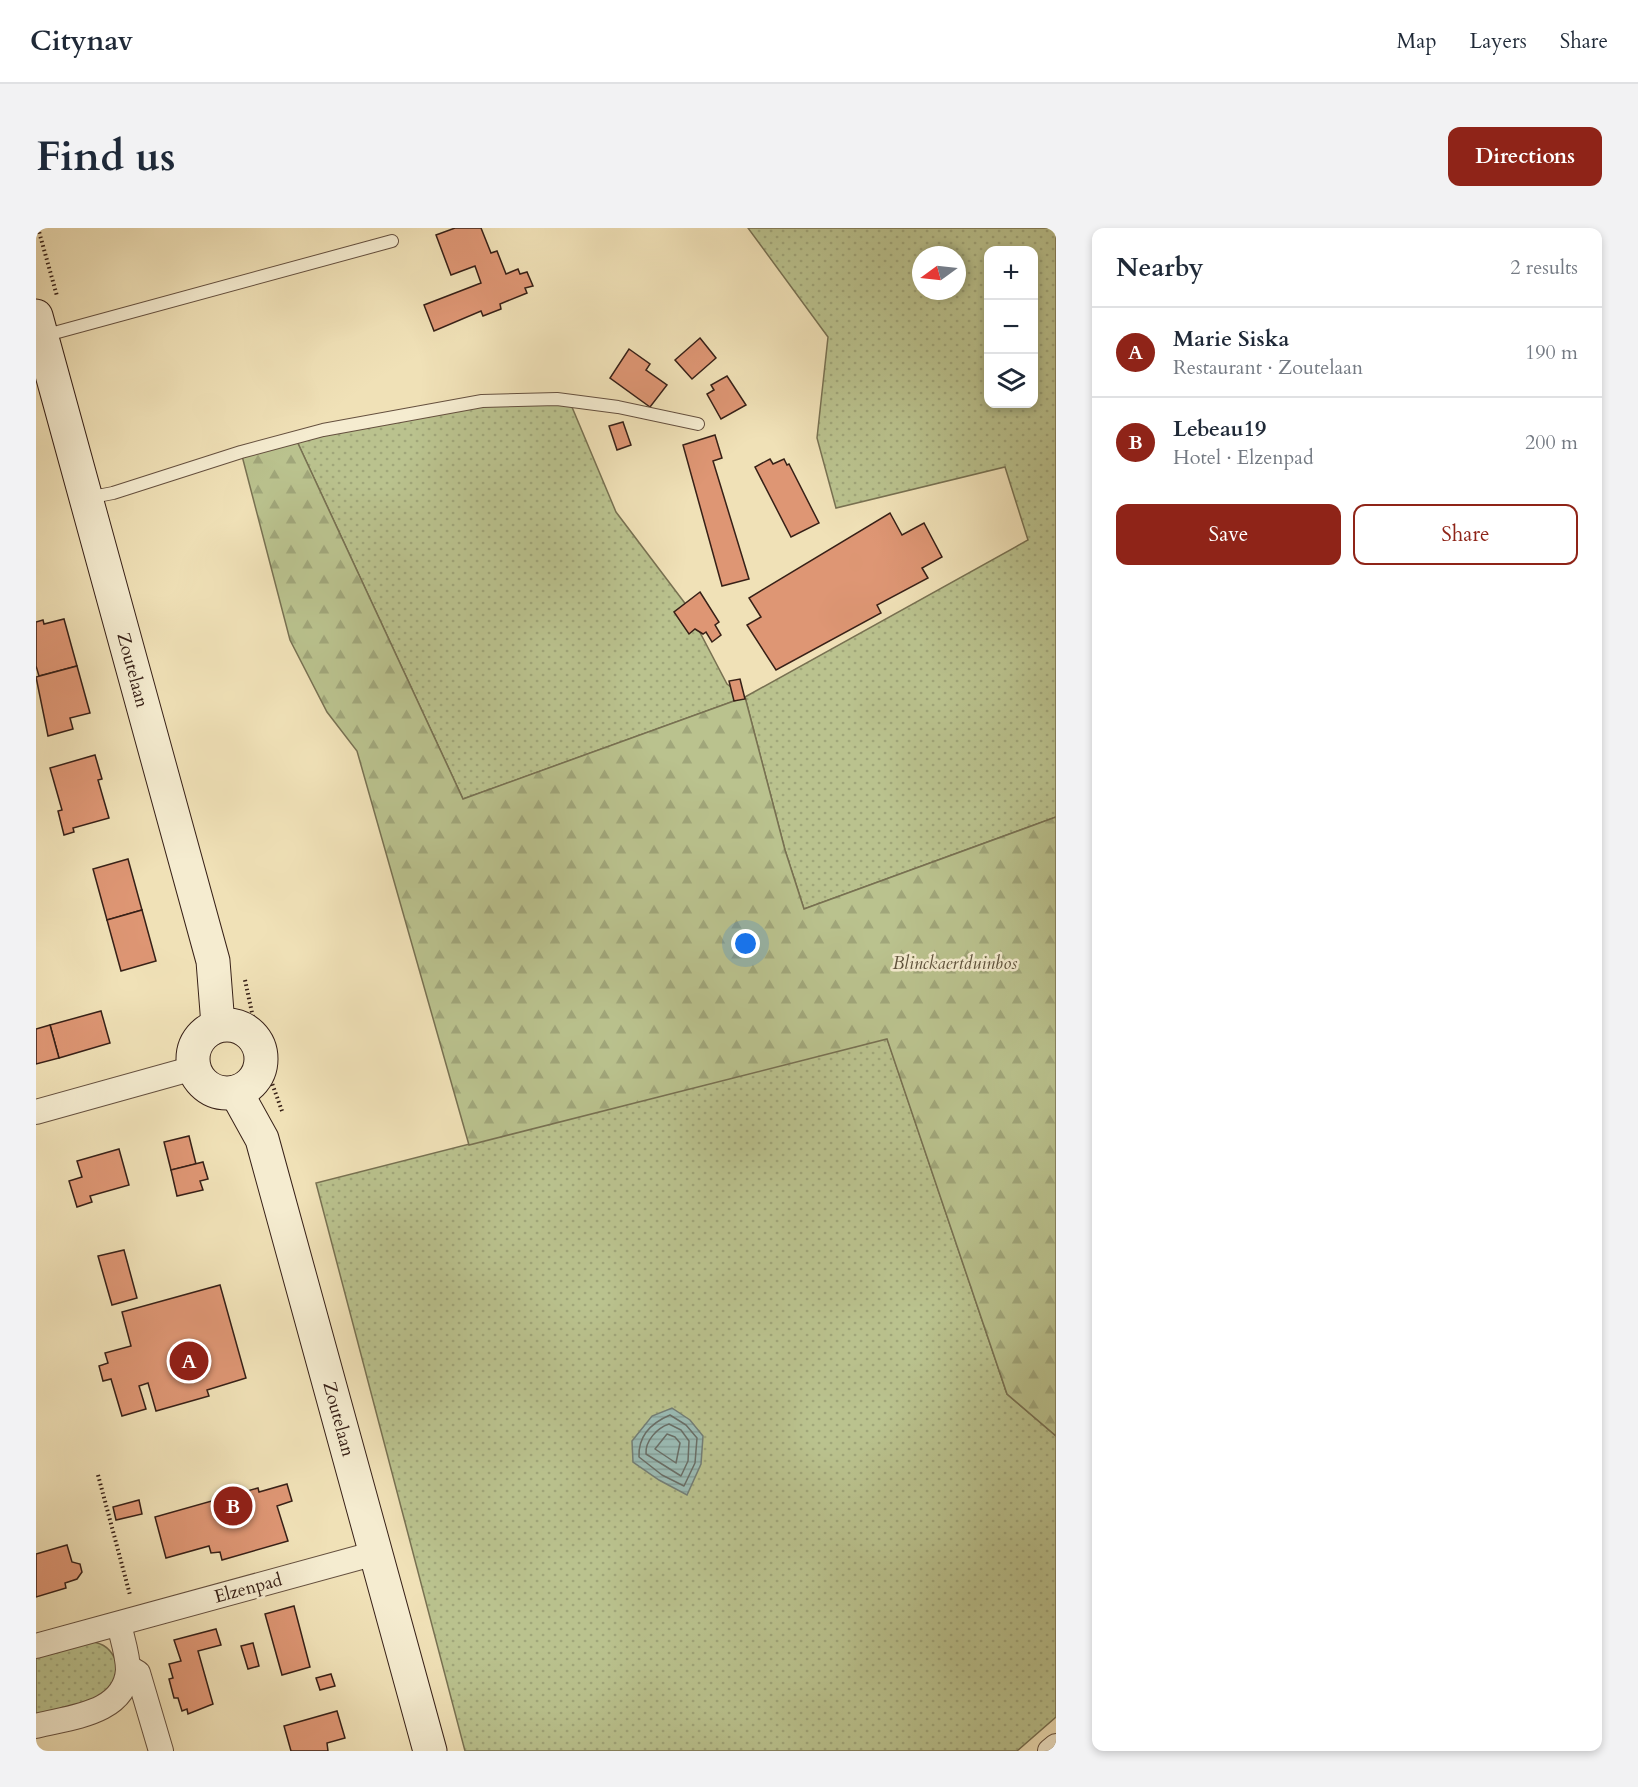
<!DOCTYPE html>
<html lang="en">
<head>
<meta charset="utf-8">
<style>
  body { margin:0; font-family:Cardo,serif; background:#f2f2f3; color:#1f2937 }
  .controls { position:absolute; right:18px; top:18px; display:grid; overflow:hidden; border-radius:12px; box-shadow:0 3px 9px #0003 }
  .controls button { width:54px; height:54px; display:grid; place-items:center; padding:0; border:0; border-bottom:2px solid #e0e1e3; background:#fff; color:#1f2937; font:30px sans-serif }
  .compass { position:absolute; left:876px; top:18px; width:54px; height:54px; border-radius:50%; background:#fff; box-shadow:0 3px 9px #0003; rotate:255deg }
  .you { position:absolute; left:710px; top:716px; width:21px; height:21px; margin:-15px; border:4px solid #fff; border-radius:50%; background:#1a73e8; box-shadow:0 0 0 9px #1a73e833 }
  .badge { display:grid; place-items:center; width:39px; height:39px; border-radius:50%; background:#8f2418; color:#fff; font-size:20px; font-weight:700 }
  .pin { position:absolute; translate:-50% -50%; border:3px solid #fff; box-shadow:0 2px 6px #0006 }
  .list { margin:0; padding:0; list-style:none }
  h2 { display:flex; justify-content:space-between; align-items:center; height:78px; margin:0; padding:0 24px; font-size:26px }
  h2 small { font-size:20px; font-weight:400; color:#747a83 }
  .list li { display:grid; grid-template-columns:39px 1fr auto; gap:18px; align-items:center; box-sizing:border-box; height:90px; padding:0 24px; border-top:2px solid #e0e1e3 }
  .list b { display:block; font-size:22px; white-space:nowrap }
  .list p { margin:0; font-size:20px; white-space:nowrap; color:#747a83 }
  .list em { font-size:20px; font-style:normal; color:#747a83 }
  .actions { display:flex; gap:12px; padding:18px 24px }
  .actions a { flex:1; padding:14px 0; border:2px solid #8f2418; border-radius:12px; text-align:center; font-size:21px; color:#8f2418 }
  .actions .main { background:#8f2418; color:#fff }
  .icon { flex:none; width:33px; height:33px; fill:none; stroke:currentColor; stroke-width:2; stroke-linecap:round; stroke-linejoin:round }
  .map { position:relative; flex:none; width:1020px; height:1523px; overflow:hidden; border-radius:12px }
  header { display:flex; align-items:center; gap:36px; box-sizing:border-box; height:84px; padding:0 30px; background:#fff; border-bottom:2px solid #e0e1e3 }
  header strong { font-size:28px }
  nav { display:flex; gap:33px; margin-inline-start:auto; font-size:21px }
  .intro { display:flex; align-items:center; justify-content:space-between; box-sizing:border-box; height:144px; padding:0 36px }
  h1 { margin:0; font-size:42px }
  .button { padding:15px 27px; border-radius:12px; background:#8f2418; color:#fff; font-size:21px; font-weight:700 }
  main { display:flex; gap:36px; padding:0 36px }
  aside { flex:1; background:#fff; border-radius:12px; box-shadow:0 3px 9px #0003 }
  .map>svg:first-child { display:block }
</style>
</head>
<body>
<header>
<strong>Citynav</strong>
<nav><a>Map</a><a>Layers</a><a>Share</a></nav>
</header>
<div class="intro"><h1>Find us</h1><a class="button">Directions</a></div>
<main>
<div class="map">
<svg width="1020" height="1523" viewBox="0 0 1020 1523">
  <defs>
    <pattern id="grass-dots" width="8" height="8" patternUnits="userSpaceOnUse" patternTransform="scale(1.5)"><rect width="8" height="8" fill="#bac28e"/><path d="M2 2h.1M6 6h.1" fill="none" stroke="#a0a67a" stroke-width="1.8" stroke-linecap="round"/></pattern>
    <pattern id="forest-firs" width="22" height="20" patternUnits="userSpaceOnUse" patternTransform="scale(1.5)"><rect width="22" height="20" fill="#bac28e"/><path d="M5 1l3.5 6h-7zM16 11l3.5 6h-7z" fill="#a0a67a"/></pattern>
    <pattern id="water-rules" width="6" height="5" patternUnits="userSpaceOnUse" patternTransform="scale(1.5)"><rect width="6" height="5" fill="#9bbcb5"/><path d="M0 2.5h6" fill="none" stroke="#86a19b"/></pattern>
  </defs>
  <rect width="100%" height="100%" fill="#f0e1b7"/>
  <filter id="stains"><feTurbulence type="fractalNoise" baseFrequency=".00333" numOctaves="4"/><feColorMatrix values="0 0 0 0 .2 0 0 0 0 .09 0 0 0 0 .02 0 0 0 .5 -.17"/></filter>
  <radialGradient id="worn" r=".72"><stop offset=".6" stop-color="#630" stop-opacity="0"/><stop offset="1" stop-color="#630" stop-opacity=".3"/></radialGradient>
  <g fill="url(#grass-dots)" stroke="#787152" stroke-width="1.5" fill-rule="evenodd">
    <path d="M712,0H1020V589L768,681L749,622L709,469L427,571L259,209L457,171L533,172L580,284L648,374L691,456L709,469L992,312L969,239L800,280L781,210L792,109ZM952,22H998V176H952ZM885,27H921V63H885Z"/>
    <path d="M851,810L971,1166L1020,1208V1489L981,1523H429L280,955Z"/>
    <path d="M50,1413C64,1414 73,1418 79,1431C86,1445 77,1464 64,1472C53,1479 15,1485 0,1489V1427Z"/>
  </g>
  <path fill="url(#forest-firs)" stroke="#787152" stroke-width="1.5" d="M259,209L427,571L709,469L749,622L768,681L1020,589V1208L971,1166L851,811L433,917L321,523L291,484L254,412L205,224Z"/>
  <path fill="url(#water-rules)" stroke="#737e76" stroke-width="1.5" d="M636,1180L654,1192L667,1208L665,1236L651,1267L623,1252L597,1234L596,1213L616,1188Z"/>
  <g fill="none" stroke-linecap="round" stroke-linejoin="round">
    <g stroke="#696e66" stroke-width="1.5">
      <path d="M634,1187L650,1197L661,1210L659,1235L648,1258L626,1247L603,1229C602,1208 615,1195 634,1187Z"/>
      <path d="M633,1196L645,1202L653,1213L652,1233L645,1248L610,1226C609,1213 621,1200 633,1196Z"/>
      <path d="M631,1206L639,1209L644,1215L640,1235L619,1221Z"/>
    </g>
  </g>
  <g fill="#de9674" stroke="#372017" stroke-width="1.5">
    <path d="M419,0H445L455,25L461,23L470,46L482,41L484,46L491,44L497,58L489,60L491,65L464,76L465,81L447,88L445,83L398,103L388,77L445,55L439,38L415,47L400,7Z"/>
    <path d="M664,110L680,130L656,151L639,132Z"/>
    <path d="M593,121L614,136L610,142L631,157L614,179L574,150Z"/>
    <path d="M691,148L710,177L685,191L671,166L678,162L675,157Z"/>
    <path d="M587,194L595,217L581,222L573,198Z"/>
    <path d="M679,207L686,230L677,233L713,351L686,358L647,217Z"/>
    <path d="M734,231L737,236L748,231L751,237L753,236L783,295L755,309L719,239Z"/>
    <path d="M854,285L866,307L888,295L906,329L886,340L892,350L841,377L845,385L740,442L711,397L725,389L713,370Z"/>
    <path d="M664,364L683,394L679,397L685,407L676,414L670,404L667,406L659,401L653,406L638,384Z"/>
    <path d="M28,391L41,438L3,448L0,438V394L7,392L8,396Z"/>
    <path d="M41,438L54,485L34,490L37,501L12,508L0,449Z"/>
    <path d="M704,451L709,471L698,473L693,453Z"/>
    <path d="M59,527L66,551L62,552L73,590L37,600L38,604L28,607L22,583L26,582L14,540Z"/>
    <path d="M92,631L106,682L71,692L57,641Z"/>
    <path d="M106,682L120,733L85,743L71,692Z"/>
    <path d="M65,783L74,815L23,830L14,797Z"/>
    <path d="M14,797L23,830L0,836V801Z"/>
    <path d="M153,908L160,936L135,942L128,914Z"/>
    <path d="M83,921L93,957L54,968L56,974L41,979L33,953L46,949L41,933Z"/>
    <path d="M167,934L172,951L164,953L167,962L141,968L135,942Z"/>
    <path d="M88,1022L101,1070L76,1077L62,1028Z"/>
    <path d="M184,1057L210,1150L171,1162L173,1168L120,1183L112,1155L103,1158L110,1181L86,1188L75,1151L67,1153L63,1138L72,1135L69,1125L95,1118L86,1084Z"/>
    <path d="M251,1256L256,1273L241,1278L252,1313L186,1332L184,1324L175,1325L173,1318L130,1330L119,1289L222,1260L223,1264Z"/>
    <path d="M103,1272L106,1286L80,1292L77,1279Z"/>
    <path d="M31,1317L36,1334L44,1336L46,1344L41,1351L29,1355L30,1360L0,1369V1326Z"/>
    <path d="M258,1378L274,1439L246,1447L229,1386Z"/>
    <path d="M180,1401L185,1417L162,1423L177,1476L152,1486L151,1481L146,1483L142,1470H138L133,1451L137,1450L133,1436L145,1433L138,1412Z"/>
    <path d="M217,1415L223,1438L212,1441L205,1418Z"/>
    <path d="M295,1446L299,1458L284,1462L280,1450Z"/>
    <path d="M301,1483L309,1510L291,1515L292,1523H255L248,1498Z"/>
  </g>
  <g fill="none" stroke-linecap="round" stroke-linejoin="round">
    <g stroke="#65503f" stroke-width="14">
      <g id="lane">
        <path d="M7,108L356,13"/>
        <path d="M51,270L77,265L205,224L287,202L446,173L521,171L582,179L662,196"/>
      </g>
    </g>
    <g stroke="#65503f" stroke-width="26">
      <g id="street">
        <path d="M0,884L158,840"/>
        <path d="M0,1418L340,1325"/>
        <path d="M92,1439L102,1445L125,1523"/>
        <path d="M0,1498C34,1489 89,1486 92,1442C92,1427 86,1410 83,1396"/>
        <path d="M1014,1523L1020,1518"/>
      </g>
    </g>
    <g stroke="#372017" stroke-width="35">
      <g id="secondary">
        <path d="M0,88L177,733L182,797"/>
        <circle cx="191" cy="831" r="34"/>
        <path d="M200,864L226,911L394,1523"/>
      </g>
    </g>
    <g stroke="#372017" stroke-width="4" stroke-dasharray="1.5 3" stroke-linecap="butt">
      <path d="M2,0L21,68"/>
      <path d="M209,752L224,822L246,883"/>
      <path d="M62,1247L94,1367"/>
    </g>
    <use href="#lane" stroke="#f5ecd0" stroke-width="12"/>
    <use href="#street" stroke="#f5ecd0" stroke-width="24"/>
    <use href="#secondary" stroke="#f5ecd0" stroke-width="33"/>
  </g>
  <g text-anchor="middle" stroke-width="5" stroke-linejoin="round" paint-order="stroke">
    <g font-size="18" fill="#372017" stroke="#f5ecd0">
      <text transform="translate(97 442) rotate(75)" y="6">Zoutelaan</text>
      <text transform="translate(303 1191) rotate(75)" y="6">Zoutelaan</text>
      <text transform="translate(212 1360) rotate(-15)" y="6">Elzenpad</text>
    </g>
    <g font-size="18" font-style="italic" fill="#5e513b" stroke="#f5ecd0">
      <text x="919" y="741">Blinckaertduinbos</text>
    </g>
  </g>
  <rect width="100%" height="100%" filter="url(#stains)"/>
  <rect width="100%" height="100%" fill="url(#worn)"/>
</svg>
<div class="controls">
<button>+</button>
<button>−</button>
<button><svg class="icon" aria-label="layers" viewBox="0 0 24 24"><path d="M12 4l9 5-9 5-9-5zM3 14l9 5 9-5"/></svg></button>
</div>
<svg class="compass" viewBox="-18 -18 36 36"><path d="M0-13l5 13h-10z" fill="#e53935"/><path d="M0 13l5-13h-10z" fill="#747a83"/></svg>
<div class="you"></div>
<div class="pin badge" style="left:153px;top:1133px">A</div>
<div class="pin badge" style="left:197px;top:1278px">B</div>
</div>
<aside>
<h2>Nearby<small>2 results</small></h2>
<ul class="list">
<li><span class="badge">A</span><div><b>Marie Siska</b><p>Restaurant · Zoutelaan</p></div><em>190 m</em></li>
<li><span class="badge">B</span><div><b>Lebeau19</b><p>Hotel · Elzenpad</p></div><em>200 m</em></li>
</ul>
<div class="actions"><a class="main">Save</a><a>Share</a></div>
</aside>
</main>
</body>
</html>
